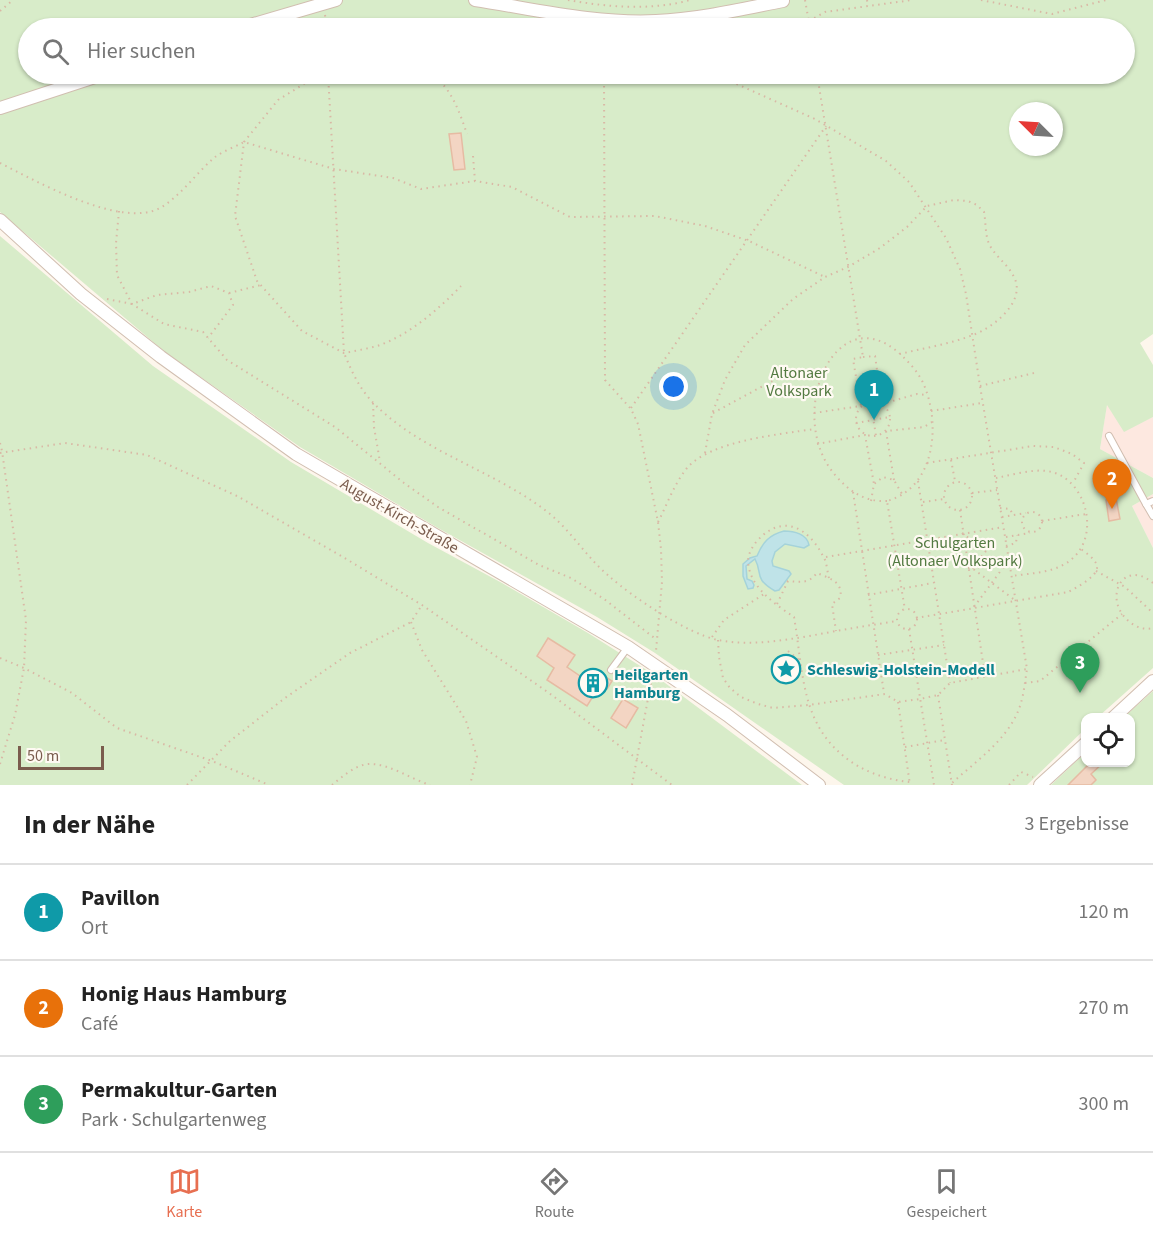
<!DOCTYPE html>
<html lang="de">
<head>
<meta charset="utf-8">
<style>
  body { margin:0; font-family:"Source Sans 3",sans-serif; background:#f2f2f2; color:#222 }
  .controls { position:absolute; right:18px; bottom:18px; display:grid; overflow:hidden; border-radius:12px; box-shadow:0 2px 4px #0004 }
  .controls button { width:54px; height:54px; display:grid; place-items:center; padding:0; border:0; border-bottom:2px solid #e0e0e0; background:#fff; color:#222; font:30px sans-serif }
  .compass { position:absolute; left:1009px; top:102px; width:54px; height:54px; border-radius:50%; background:#fff; box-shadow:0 2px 4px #0004; rotate:294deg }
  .scale { position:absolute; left:18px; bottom:15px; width:86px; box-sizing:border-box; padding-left:6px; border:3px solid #7a5c4d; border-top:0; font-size:16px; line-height:21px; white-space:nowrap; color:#7a5c4d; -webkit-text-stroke:4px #fffaf3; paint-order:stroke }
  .you { position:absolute; left:674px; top:387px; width:21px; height:21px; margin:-15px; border:4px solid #fff; border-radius:50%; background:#1a73e8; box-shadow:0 0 0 9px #1a73e833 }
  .badge { display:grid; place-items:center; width:39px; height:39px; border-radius:50%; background:#e76f51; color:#fff; font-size:20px; font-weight:700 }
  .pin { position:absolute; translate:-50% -50px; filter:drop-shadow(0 2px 3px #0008) }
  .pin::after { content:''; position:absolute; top:32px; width:21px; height:18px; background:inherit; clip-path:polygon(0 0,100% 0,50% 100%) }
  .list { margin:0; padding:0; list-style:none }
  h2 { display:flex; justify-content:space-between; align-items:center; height:78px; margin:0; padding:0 24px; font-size:26px }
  h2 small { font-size:20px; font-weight:400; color:#767676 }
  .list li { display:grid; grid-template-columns:39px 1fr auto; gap:18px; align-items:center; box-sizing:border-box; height:96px; padding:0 24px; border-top:2px solid #e0e0e0 }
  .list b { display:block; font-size:22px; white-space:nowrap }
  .list p { margin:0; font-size:20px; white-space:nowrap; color:#767676 }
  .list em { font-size:20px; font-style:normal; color:#767676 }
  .icon { flex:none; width:33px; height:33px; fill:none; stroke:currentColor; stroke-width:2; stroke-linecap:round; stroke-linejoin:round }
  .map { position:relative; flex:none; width:1153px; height:785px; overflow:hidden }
  .search { position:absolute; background:#fff; box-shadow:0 2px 4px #0004; left:18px; right:18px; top:18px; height:66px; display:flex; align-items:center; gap:15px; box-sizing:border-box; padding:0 21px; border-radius:33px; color:#767676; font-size:22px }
  .sheet { height:366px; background:#fff }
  nav { display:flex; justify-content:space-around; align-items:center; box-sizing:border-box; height:84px; border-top:2px solid #e0e0e0; background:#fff; font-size:16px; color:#767676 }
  nav a { display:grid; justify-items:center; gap:3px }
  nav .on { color:#e76f51 }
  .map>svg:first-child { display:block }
</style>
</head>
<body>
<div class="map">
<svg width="1153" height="785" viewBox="0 0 1153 785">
  <rect width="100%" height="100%" fill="#fdf6ec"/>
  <g fill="#fde8e0">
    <path d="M1107,404L1124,431L1153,417V478L1100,449Z"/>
    <path d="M1153,494V548L1132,506Z"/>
  </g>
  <g fill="#d8ecc9" fill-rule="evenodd">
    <path d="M0,0H1153V334L1140,343L1153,365V417L1124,432L1107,405L1100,449L1153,478V494L1132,506L1153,548V668L1098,717L1086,718L1085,729L1027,785H844L655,653L597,617L438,528L300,447L165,352L0,212ZM28,28H1124V74H28ZM1018,111H1054V147H1018Z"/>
    <path d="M0,236L153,366L291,462L428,543L502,583L588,633L653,674L802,785H0Z"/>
    <path d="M1153,691V785H1051L1085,753L1086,762H1130V718L1124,717Z"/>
  </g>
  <path fill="#bfe3e8" stroke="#a5d3da" stroke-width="1.5" d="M784,531C794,531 807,534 809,545L804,548L785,544L775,552L772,561L773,566L789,571L791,574L779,590L775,591C753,578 763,574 755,559L746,566L747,579L752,581L754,585L753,588L748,589L743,576V564L750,558L757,556C763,542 769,535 784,531Z"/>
  <g fill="#f3d5c3" stroke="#e6bba3" stroke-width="1.5">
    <path d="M461,133L465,169L454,170L449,134Z"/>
    <path d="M1116,498L1120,519L1109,521L1106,500Z"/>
    <path d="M548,638L575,655L567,667L589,682L596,671L612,681L607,689L600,685L587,706L547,680L554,668L537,656Z"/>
    <path d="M623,699L638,708L626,728L611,718Z"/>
    <path d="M1091,762H1104L1091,774L1096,780L1091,785H1068Z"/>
  </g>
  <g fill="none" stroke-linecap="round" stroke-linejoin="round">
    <g stroke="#d1beb0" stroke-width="8">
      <g id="service">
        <path d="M1109,436L1146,504"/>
        <path d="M1153,501L1146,504L1153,516"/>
        <path d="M611,670L628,647"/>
      </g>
    </g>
    <g stroke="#d1beb0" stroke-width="14">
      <g id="minor">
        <path d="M475,0C534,9 596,24 656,21C699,19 742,9 783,1"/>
        <path d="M240,28L336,0"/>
        <path d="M0,108L104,74"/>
        <path d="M0,220L81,294L161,357L296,454L628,647L727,715L819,785"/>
        <path d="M1113,718L1153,681"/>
        <path d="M1040,785L1086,743"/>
      </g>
    </g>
    <g stroke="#d9b8a5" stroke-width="2" stroke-dasharray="1.5 4.5" stroke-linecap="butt">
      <path d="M568,0C607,7 651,11 690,0"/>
      <path d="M805,0L810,28"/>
      <path d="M867,0L868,6"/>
      <path d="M981,0L1052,14L1106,0"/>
      <path d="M0,11L13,0"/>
      <path d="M325,15L327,28"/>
      <path d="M809,21L825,12L912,0"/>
      <path d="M201,28L230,20"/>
      <path d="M320,74L278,100L244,142L235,216L257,281L302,331L344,353C355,351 366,349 377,346C408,336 439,309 461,286"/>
      <path d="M328,74L344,353C355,379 362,394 384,413C433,456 499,473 550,514C572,532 587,558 609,576C632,597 688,634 718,640C753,647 791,639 826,633C850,628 873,625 897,621"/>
      <path d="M430,74C451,86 459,111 467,134"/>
      <path d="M604,74L605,380L631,409L638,424L658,522L661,549L662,582L656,651"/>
      <path d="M702,74L730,81L815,119L886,161L909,182L946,238L960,269L966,294L980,386L1027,669C1025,681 1024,694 1020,706C1009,739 976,761 952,783"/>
      <path d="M473,156L475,181"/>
      <path d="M0,163C36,181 121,229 160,208C181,196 197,172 215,157C223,151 235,147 244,142L334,169L393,178L421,189L475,181L512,187L570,217L655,216L705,226L749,241L825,277"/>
      <path d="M119,211L116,243L117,275L132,304L164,324L203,332L227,360L335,427L404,483L438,507L539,565L571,578L604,599L657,640"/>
      <path d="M229,293L261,285"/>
      <path d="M107,299L132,304L157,295L189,292L211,286L229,293L233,305L208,338"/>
      <path d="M863,357L875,356L882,404L917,394L927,395"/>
      <path d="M980,386L1034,373"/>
      <circle cx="873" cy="419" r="17"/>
      <path d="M373,403L374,427L380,462"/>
      <path d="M871,404L876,436"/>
      <path d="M631,408L826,126"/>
      <path d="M931,411L982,403"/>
      <path d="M713,413L774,380L823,370"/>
      <path d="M814,413L861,406L853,359L863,357L817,74"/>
      <path d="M856,423L890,417"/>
      <path d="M0,443L2,451"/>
      <path d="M817,444L865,435L874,484"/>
      <path d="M0,453L65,443L147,455L237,496L343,557L422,605L549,693L672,785"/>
      <path d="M705,453L712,414L725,380L745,345L793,299L825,277L848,267L880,248L907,227L927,206L954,200L968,201L977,205L984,212C986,223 985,234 989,244C996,258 1011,266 1016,282C1022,305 992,328 973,335C950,344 924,348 900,354"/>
      <path d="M951,460L955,481"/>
      <path d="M927,463L1033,446L1054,447L1072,454L1084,463L1073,483"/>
      <path d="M996,478C1012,475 1031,469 1047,471C1085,476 1101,533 1073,558C1057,573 1032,573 1012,576"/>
      <path d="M894,480L886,431L924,427L932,422"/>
      <path d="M918,481L950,683"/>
      <circle cx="958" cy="496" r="14"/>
      <path d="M853,492L884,693"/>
      <path d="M972,493L997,490"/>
      <path d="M871,501L874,484L883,477L894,480L902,494"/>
      <path d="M887,501C865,502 850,492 836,476C784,418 834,296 899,353C909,362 919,373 924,385C941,425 935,488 887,501L905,610"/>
      <path d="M923,502L944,499"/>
      <path d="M1000,508L1010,509L1013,515"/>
      <path d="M960,510L985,676"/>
      <circle cx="1032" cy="522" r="10"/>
      <path d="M1002,517L1026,513"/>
      <path d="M1042,521L1086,514"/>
      <path d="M658,522C667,505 674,484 687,468C710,441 780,434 815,429"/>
      <path d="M962,533L986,551L972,568"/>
      <path d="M1006,537L1030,533"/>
      <path d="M1006,546L1016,543L1017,535"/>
      <path d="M826,557L1003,527"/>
      <path d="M968,568H972L1016,601"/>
      <path d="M972,568L1005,565"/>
      <path d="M1096,571L1125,587L1153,613"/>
      <path d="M829,578C827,571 827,562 823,556C808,527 782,513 757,541C752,547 748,554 748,562C750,588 775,604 794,617C804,674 800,728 853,763C870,774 890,780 910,782"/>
      <path d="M1153,583C1122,557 1101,601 1131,623C1138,628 1145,630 1153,628"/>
      <path d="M868,595L933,583"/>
      <path d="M777,604L788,581C801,582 808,584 817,573C829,578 844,582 840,598L832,604L836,631"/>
      <path d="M974,607L1005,565H1010"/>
      <circle cx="907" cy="619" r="10"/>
      <path d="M916,618L1068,592C1076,588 1098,576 1097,567C1097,560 1086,553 1081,549"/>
      <path d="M411,622L422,650L466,721L477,757L470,785"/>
      <path d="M909,629L934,785"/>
      <path d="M712,637L724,620L764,594"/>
      <path d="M718,640L719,657L723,678L730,688L741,697L758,704L773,708L809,705L885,694L898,702L920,699L938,695L950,683L1027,669"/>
      <path d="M788,651L798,659H801"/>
      <path d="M878,655L944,645"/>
      <path d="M0,658L24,668L72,693L117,728L212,761L269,785"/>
      <path d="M1025,683L1040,681L1122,614"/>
      <path d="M938,695L952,785"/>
      <path d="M898,702L910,785"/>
      <path d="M905,747L945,740"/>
      <path d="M0,764L15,715L24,668L26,620L2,451"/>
      <path d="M187,785L230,741L285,698L350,653L411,622L422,605"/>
      <path d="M332,785C342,777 356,764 370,764C390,764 411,779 430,785"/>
      <path d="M632,785L652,677"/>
      <path d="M1009,785L1021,772L1033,777"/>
    </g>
    <use href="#service" stroke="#fff" stroke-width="6"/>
    <use href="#minor" stroke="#fff" stroke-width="12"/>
  </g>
  <defs>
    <g id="sight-ring" transform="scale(1.5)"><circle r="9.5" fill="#fffaf3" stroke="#0f9aa8" stroke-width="1.5"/><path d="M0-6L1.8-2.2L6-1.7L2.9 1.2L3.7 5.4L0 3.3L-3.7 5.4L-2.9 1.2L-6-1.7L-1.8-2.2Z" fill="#0f9aa8"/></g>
    <g id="building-ring" transform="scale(1.5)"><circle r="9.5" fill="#fffaf3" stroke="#0f9aa8" stroke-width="1.5"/><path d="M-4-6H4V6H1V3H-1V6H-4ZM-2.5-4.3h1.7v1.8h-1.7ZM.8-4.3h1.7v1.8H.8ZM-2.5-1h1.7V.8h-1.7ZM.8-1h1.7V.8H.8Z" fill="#0f9aa8"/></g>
  </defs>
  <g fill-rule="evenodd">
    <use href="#sight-ring" x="786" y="669"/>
    <use href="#building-ring" x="593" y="683"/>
  </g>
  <g text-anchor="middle" stroke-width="4.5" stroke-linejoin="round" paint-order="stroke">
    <g font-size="16" fill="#537a41" stroke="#fffaf3">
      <text x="799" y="378">Altonaer<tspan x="799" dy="18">Volkspark</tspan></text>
      <text x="955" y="548">Schulgarten<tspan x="955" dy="18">(Altonaer Volkspark)</tspan></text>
    </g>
    <g font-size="16" fill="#7a5c4d" stroke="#fffaf3">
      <text transform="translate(400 515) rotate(30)" y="6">August-Kirch-Straße</text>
    </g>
    <g font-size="16" font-weight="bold" fill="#0d838f" stroke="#fffaf3" text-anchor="start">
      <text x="807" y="675">Schleswig-Holstein-Modell</text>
      <text x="614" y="680">Heilgarten<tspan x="614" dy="18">Hamburg</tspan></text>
    </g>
  </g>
</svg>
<div class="controls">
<button><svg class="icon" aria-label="locate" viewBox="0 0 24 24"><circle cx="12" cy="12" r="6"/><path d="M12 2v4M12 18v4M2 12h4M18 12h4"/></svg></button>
</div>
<svg class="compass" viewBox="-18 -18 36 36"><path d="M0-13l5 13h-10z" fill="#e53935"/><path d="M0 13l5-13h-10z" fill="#767676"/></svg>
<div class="scale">50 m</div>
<div class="you"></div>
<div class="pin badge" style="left:874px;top:420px;background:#0f9aa8">1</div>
<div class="pin badge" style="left:1112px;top:509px;background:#e8710a">2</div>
<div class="pin badge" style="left:1080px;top:693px;background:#2e9e5b">3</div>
<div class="search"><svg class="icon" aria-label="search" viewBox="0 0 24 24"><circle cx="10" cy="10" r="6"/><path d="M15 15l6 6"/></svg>Hier suchen</div>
</div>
<section class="sheet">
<h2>In der Nähe<small>3 Ergebnisse</small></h2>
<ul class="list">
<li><span class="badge" style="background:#0f9aa8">1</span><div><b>Pavillon</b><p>Ort</p></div><em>120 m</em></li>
<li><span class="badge" style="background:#e8710a">2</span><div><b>Honig Haus Hamburg</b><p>Café</p></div><em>270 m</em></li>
<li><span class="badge" style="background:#2e9e5b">3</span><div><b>Permakultur-Garten</b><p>Park · Schulgartenweg</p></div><em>300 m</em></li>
</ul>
</section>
<nav>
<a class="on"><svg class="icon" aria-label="map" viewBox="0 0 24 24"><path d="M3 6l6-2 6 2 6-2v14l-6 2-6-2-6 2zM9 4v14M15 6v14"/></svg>Karte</a>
<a><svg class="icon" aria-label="directions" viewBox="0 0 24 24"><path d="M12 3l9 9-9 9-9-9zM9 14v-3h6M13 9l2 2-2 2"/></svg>Route</a>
<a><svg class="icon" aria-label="saved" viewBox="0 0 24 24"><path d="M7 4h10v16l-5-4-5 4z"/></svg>Gespeichert</a>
</nav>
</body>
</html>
